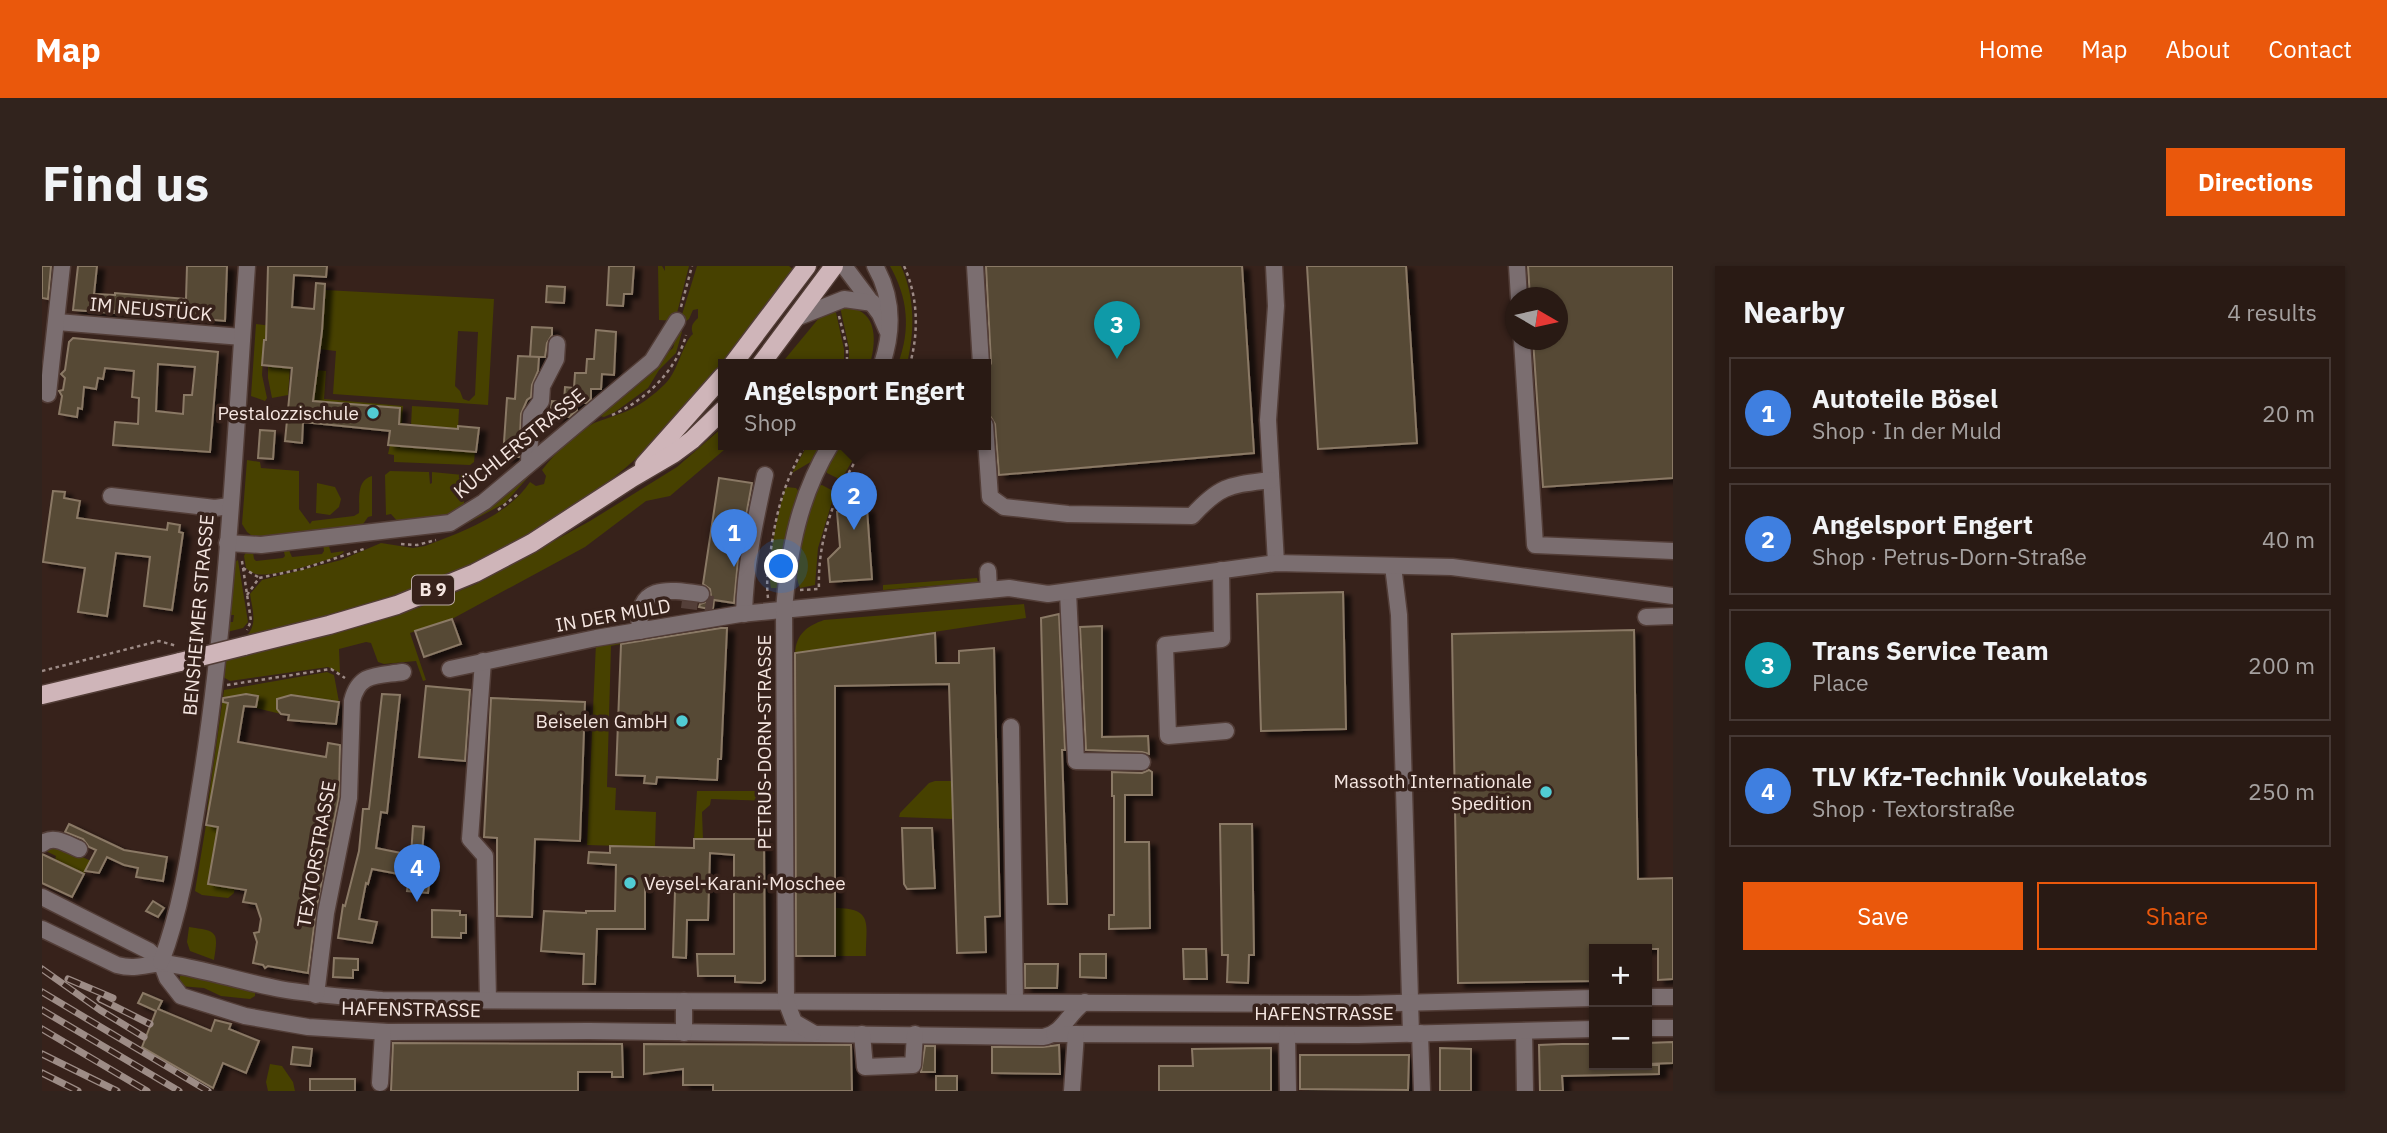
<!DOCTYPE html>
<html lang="en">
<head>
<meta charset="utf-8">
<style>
  body { margin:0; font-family:"IBM Plex Sans",sans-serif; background:#31231d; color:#f1f3f6 }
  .controls { position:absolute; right:21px; bottom:21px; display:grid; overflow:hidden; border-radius:0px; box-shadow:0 2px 5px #0004 }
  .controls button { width:63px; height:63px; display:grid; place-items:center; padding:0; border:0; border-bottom:2px solid #453834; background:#291a14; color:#f1f3f6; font:35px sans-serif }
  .compass { position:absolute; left:1463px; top:21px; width:63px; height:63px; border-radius:50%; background:#291a14; box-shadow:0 2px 5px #0004; rotate:99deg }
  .you { position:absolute; left:740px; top:301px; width:24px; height:24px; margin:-18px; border:5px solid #fff; border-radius:50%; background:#1a73e8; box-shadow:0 0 0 10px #1a73e833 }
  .badge { display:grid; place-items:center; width:46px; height:46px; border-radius:50%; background:#ea580c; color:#fff; font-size:23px; font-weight:700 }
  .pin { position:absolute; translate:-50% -58px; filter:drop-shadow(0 2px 4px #0008) }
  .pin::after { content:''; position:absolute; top:37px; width:24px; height:21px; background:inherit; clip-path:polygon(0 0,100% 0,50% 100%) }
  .popup { position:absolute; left:676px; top:93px; width:273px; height:91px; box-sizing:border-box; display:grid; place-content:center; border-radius:0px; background:#291a14; filter:drop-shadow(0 2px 5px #0005); font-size:23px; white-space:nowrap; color:#a5a1a0 }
  .popup b { font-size:26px; color:#f1f3f6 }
  .popup::after { content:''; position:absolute; left:50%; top:100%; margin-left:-14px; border:14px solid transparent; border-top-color:#291a14 }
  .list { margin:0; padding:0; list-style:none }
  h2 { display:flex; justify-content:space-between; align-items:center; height:91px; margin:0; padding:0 28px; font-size:30px }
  h2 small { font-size:23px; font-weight:400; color:#a5a1a0 }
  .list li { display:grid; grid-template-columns:46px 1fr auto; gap:21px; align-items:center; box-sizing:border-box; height:112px; margin:0 14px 14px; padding:0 14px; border:2px solid #453834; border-radius:0px }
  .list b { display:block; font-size:26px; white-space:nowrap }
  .list p { margin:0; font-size:23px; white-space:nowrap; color:#a5a1a0 }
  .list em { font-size:23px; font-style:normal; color:#a5a1a0 }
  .actions { display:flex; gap:14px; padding:21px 28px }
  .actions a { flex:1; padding:16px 0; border:2px solid #ea580c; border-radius:0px; text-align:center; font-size:24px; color:#ea580c }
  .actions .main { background:#ea580c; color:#fff }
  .map { position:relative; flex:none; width:1631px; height:825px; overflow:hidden; border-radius:0px }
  header { display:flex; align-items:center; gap:42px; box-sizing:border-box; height:98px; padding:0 35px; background:#ea580c; color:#fff }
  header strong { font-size:33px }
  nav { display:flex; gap:38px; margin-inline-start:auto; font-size:24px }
  .intro { display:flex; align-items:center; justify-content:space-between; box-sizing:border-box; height:168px; padding:0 42px }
  h1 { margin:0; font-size:49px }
  .button { padding:18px 32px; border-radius:0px; background:#ea580c; color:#fff; font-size:24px; font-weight:700 }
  main { display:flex; gap:42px; padding:0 42px }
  aside { flex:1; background:#291a14; border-radius:0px; box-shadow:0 2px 5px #0004 }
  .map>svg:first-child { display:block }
</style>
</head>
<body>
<header>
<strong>Map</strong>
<nav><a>Home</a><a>Map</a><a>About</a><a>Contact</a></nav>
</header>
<div class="intro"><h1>Find us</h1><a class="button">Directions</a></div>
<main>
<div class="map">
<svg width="1631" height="825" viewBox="0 0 1631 825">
  <defs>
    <filter id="shadow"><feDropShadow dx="7" dy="4" stdDeviation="2" flood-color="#0009"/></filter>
  </defs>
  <rect width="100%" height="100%" fill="#37221b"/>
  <g fill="#474100" fill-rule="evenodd">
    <path d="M616,0H620L623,5V0H647L633,55L617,54Z"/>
    <path d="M655,0H747L752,4L684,98H681C678,115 647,141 634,154C559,233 462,294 359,329C309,347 257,357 205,369C216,358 210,342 208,328L220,314L299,294L339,277L371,282L383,280C420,266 465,250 488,216L494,220L502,218L504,210L500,204C515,185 531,168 552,157C562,153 573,150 583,146C597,140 612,129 623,118C636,106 641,76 651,68C648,60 651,57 656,52V43L651,44L647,53L643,56L638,55Z"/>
    <path d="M848,0H859C873,31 873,65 865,98H856C869,63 866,32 848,0Z"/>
    <path d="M283,24L452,33L446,139L291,128L294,85L277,83ZM416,65L436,66L433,129L427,135L421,133L418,125L413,120Z"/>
    <path d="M798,41C834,40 836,70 828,98H807V82Z"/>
    <path d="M793,42L802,83V98H739L777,52Z"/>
    <path d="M214,58L246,62V76L222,74L220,109L225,132L223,135L209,130Z"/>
    <path d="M636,63L640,66L634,87L617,104L606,122L573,146L562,151L553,149L631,82Z"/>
    <path d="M226,100L248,102L246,129L230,132L226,112Z"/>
    <path d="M274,104L284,105L282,133L361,140L360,158H357L358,142L271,135Z"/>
    <path d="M370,140L417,143L416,163L369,159Z"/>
    <path d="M681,161V178H689L628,230L604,235L543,281L410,353L368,367L384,414L381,415L374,395L342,398L336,396L329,377L324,376L297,383L298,407L286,401L188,415L181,411L182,394L331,356L378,341L434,318L548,255L635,201Z"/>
    <path d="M766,178H781L772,194L750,207Z"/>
    <path d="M798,178H820L799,214L785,207L783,202Z"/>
    <path d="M348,179L433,186L432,196L428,199L352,196V189L346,188Z"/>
    <path d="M507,188L463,237L424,258Z"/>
    <path d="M205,194L218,196L219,202L257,205V243L268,258L270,255L312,250L317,247C318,232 314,215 330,210V250L326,251L319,261L213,272L205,266L200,258Z"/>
    <path d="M348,205L387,206L388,218L390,217V206L421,209L425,219L421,242L406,251L357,257L349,248L344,249L343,209Z"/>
    <path d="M275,217L293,221L299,233L297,241L288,249L274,247Z"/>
    <path d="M780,219L793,226L776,282L773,319L758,322C745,291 765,250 775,220Z"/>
    <path d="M744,221L754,222L757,226L745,268L737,322H729C724,300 736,243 744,221Z"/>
    <path d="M281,277H286L289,287L302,285L301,287C287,295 228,312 214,308C210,307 207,305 204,302L202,290L204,286H211L212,293L214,295L241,292L243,290L241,282H246L250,291L280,288L282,285Z"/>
    <path d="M196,294L206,356L201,362L185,366L186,356H191L192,349H187L193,296Z"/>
    <path d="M935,312L936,316L841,324V319Z"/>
    <path d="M982,338L984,352L753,387C754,368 765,360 782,354Z"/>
    <path d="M579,374V378L569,380L565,521L574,522L573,544L614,546L613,581L545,579L554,377Z"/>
    <path d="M285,406L292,409L297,436L250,429L235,433V443L239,448L214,442L215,431L187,432L167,545L165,544L182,424Z"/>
    <path d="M893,515H910L911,553L857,551L858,547L887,517Z"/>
    <path d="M655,525H722L732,527V535L669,533L668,539L660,546L661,574L652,573Z"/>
    <path d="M164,559L176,561L198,588L192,627L186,632L160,629L153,625Z"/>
    <path d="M11,577L49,595L42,608L13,593L14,590L4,585L6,579Z"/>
    <path d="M793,642C832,642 824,658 824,690H793Z"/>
    <path d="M147,661C175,665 177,665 172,694L148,685L145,676Z"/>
    <path d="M142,708L213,725V730L208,733L179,730L162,722L137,720L138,710Z"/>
    <path d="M228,798L240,800L251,816L253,825H226L224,816Z"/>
  </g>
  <g fill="#574836" stroke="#8a7965" stroke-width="2" fill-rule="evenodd" filter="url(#shadow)">
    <path d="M0,0H9L6,33L0,32Z"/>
    <path d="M36,0H55L52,28L73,29V27L144,33L145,0H185L183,55L72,45V47L31,44Z"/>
    <path d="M226,0H285L284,11L252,9L250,41L272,43L274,17L283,18L280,65L271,135L358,142L357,158L416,163V160L437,162L434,186L346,179L348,165L261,156L260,177L243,175L250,102L220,99L222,74H224Z"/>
    <path d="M567,0H592L590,28H582L581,40L565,39Z"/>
    <path d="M944,0H1200L1212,187L957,209L953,158L948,150L945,106L949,97Z"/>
    <path d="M1265,0H1364L1375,177L1276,183Z"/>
    <path d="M1486,0H1631V212L1501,221L1491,74H1516V32H1488Z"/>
    <path d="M505,20L523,21L522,37L504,36Z"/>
    <path d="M490,61L510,62V69L505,77L503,91H488Z"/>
    <path d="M554,64L574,66L572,109L560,108L559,123H549V133L544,137H535V144L527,151L508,150L510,135L522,136L523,121L532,122L533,107H544L545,93H552Z"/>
    <path d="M31,72L176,86L168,186L71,179L73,156L96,158L97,132L90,131L92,105L63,102L61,113L56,112L54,123L42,121L40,143L36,142L35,151L17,148L20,130L17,125L21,124L23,112L19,108L23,104L27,76ZM116,98L153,101L150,129H142L141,148L114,145Z"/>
    <path d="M476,90L497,91L496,105L490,119L489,131L485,134L479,148L477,191H461L465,132L473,133Z"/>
    <path d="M218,164L233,165L231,193L216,192Z"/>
    <path d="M677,212L710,217L696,294L692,337L672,334L671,342L667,343L657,341L658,338L667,335L669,330L668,323L661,318Z"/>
    <path d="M11,225L23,226L22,232L38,235L35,252L125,264L126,257L138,259L137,266L141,267L130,344L102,340L108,291L74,287L65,350L36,346L43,302L1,296Z"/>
    <path d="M825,243L830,313L788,316L786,293L798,281L795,246Z"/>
    <path d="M1301,326L1304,463L1219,465L1215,328Z"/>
    <path d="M1017,348L1023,484H1020L1025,638H1006L999,352Z"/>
    <path d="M410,353L419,378L382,391L373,365Z"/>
    <path d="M1060,360V471L1106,470L1107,488L1100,486L1044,484L1038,361Z"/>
    <path d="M679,362H685L679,493H676L675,514L615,511L614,518L602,517L603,510L574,509L579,378Z"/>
    <path d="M1592,364L1596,613L1631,612V713L1616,714V683H1552V715L1416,717L1410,368Z"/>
    <path d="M893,367L894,397H917V385L952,382L958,650L943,651L944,686L915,687L907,418L793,420V690H754L753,387Z"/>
    <path d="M384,420L428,424L423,495L377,491Z"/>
    <path d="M204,428L216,430L214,441L202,440L196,476L284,491L286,477L298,479L297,531L274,645L266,707L226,700L223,702L221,699L211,697L215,676L212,667L217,666L219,653L214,638L201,636L204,624L166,618L176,561L164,559L186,437L181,436V432Z"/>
    <path d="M340,428L358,429L345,547L339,546L334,582L369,589L371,560L382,561L379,601L389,602L386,627L365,625L367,610L330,603L326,618L324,617L317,653L335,656L330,677L296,672L301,639L303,640L317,585L321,543H327Z"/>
    <path d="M249,429L297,436L294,458L246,454L247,449L239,448L235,443V433Z"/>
    <path d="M449,432L543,436L538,575L493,573L490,651L455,650V572L442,571Z"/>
    <path d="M1107,504L1110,506V529H1083V576H1107L1108,662L1067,663V649H1072V530H1070V506L1100,507Z"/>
    <path d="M27,558L82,584L125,591L121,615L94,611L96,602L82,599L65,591L57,607L43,605L54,584L47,581L41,573L23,566Z"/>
    <path d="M1178,558H1210L1212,689H1207L1206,717L1185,716L1186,689H1180Z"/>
    <path d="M860,562H890L893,622L865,623L862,618Z"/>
    <path d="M652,573H722L723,714L719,717L693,716V710H656L655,688H692V589L668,587L666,654H645L644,692L631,691L633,624H631V612L603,611V663H555L553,718H541L542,688L499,685L502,645L544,647V645H573L574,599L546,597L547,586L568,587V580L652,582Z"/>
    <path d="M0,588L42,608L30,631L0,617Z"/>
    <path d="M111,635L122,642L116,651L104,645Z"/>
    <path d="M390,644L418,645V649H424V667H419V672L390,671Z"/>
    <path d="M1141,683H1164L1165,713H1142Z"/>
    <path d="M1038,688H1064V712L1038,711Z"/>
    <path d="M292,692L316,693V704H311V712L291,711Z"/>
    <path d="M983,698H1016L1015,722H983Z"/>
    <path d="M101,727L120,735L116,743L169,765L173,754L189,758L187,763L217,775L204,807L181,797L171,822L100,781L114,745L96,737Z"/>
    <path d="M1631,776V797L1605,798V777Z"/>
    <path d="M351,777L580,778L581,811H570V806H536V825H349Z"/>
    <path d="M602,778L809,779L810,825H671V819H641V803L602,808Z"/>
    <path d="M1520,778H1552V799H1617V808L1520,810L1521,825H1498L1497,779Z"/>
    <path d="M1017,779L1018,808L950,807V781H1001Z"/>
    <path d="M883,780H893V806H879Z"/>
    <path d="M251,781L270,783L268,800L249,798Z"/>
    <path d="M1229,782V825H1117V800H1151L1150,783Z"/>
    <path d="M1398,782L1429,783V825H1398Z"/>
    <path d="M1258,789H1367L1366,824L1258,823Z"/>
    <rect x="894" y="810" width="21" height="15"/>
    <rect x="268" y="813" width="45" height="12"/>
  </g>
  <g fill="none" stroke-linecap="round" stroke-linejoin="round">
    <path stroke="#543f39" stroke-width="16" stroke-dasharray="16 8" stroke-linecap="butt" d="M640,334L671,338"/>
    <g stroke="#523d37" stroke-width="19">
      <g id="minor">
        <path d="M802,0L838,48L845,64"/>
        <path d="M833,0C851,31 851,65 840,98"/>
        <path d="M933,0L939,98"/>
        <path d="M1232,0L1234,40L1226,154L1234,297"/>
        <path d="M1475,0L1477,32"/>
        <path d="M754,52L802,33L831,37"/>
        <path d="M15,56L200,71"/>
        <path d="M1480,74L1493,279L1631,285"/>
        <path d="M6,128L20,0"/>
        <path d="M943,159L948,231L962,241L1026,248L1150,250C1179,218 1189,219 1229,214"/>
        <path d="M487,197L489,149L499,135L500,120L514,93L515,78"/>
        <path d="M69,230L173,242L187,240"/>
        <path d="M185,277L219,279L408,257L442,236L610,95L635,55"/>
        <path d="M1351,300L1357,349L1369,768"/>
        <path d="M1179,304L1180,373L1123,379L1126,470L1184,465"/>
        <path d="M946,305L947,324"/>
        <path d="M1026,326L1034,495L1100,496"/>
        <path d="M702,348C703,301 713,255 723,209"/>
        <path d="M1604,351L1631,350"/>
        <path d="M598,365C593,318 625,323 659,328"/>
        <path d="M441,395L428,573L443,590L446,734"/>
        <path d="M408,403L554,372L698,348L967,322L1006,328L1234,297L1410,301L1631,330"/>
        <path d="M969,461L973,736"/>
        <path d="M0,578C11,568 25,578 37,583"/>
        <path d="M0,631L107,685L119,696L125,712L139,730L203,750L266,761L346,766L547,765L1001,771C1020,769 1027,746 1043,736"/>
        <path d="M0,663L75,699C98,705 109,695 128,698C165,704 201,716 238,723C272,729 306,731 340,734L1316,738L1552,732"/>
        <path d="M119,696C141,638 149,576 159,515C186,345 193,171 205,0"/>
        <path d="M274,729L284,647L307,532L310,435C317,406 336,410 361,406"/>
        <path d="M1605,731H1631"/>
        <path d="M642,735V767"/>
        <path d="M1605,762H1631"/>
        <path d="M1482,765L1483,825"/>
        <path d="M771,767L752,756L744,735L742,344C747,284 757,230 789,178"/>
        <path d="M1378,767L1380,825"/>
        <path d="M820,768L823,801L871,799L873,768"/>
        <path d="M1012,768L1316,769L1552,763"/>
        <path d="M1245,769L1246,825"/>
        <path d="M338,817L341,766"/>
        <path d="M1030,825L1034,768"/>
      </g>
    </g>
    <g stroke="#523d37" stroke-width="21">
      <g id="major">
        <path d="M691,98L765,0"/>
        <path d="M719,98L792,0"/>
        <path d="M602,199L681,110"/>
        <path d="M202,380L287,359L355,339L433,307L490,277L590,212L631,188L650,174L681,144"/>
        <path d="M0,429L138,396"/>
      </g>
    </g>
    <g stroke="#9d8b86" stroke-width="2.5" stroke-dasharray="3.5 3.5" stroke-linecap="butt">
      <path d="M862,0C876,31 877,65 868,98"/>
      <path d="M639,41L650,0"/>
      <path d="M797,50L805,82V98"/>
      <path d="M570,149C603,135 635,104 644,69"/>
      <path d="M456,244L476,228"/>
      <path d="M359,278L375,279L394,274"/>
      <path d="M200,295L209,355L205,364"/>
      <path d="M201,302L216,311"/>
      <path d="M758,324L777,323C775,270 795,222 824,178"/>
      <path d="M205,329L217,312L260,303L325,282"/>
      <path d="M726,332C724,316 726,299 729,283C735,242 743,214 764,178"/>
      <path d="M0,405L117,375L135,380"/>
      <path d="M185,419L289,403L303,412"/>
    </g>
    <use href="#minor" stroke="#7b6e70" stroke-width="16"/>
    <use href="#major" stroke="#cfb5b9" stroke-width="18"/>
    <g stroke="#9d8c86" stroke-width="7">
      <g id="rail">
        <path d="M0,703L58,744L102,771"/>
        <path d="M26,713L71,732"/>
        <path d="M0,726L166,825"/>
        <path d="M58,733L108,758"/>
        <path d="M0,744L137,825"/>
        <path d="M0,763L105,825"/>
        <path d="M0,788L75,825"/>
        <path d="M0,807L36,825"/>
      </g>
    </g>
    <use href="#rail" stroke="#37221b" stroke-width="4.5" stroke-dasharray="13" stroke-linecap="butt"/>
    <g stroke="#523d37" stroke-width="21" stroke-linecap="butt">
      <path id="major-bridge" d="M138,396L202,380"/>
    </g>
    <use href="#major-bridge" stroke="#cfb5b9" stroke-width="18"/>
  </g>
  <g fill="#51ccd4" stroke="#37221b" stroke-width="2.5">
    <circle cx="331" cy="147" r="7"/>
    <circle cx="640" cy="455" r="7"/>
    <circle cx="1504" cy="526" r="7"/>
    <circle cx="588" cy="617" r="7"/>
  </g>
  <g text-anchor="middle" stroke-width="7" stroke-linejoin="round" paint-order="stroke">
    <rect fill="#37221b" stroke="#bcaba6" stroke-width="2" x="370" y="309.5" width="42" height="29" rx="5"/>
    <g font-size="18" font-weight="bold" fill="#f5e6e1">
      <text x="391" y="330">B 9</text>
    </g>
    <g font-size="19" fill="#f5e6e1" stroke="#37221b">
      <text transform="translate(109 43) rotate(5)" y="7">IM NEUSTÜCK</text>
      <text transform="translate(477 177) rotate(-39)" y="7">KÜCHLERSTRASSE</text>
      <text transform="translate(156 349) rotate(-85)" y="7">BENSHEIMER STRASSE</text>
      <text transform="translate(571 349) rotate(-10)" y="7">IN DER MULD</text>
      <text transform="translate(722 476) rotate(-90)" y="7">PETRUS-DORN-STRASSE</text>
      <text transform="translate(274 588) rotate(-80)" y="7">TEXTORSTRASSE</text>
      <text transform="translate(369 743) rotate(1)" y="7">HAFENSTRASSE</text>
      <text x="1282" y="754">HAFENSTRASSE</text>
    </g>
    <g font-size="19" fill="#f5e6e1" stroke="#37221b" text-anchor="end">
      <text x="317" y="154">Pestalozzischule</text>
      <text x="626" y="462">Beiselen GmbH</text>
      <text x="1490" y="522">Massoth Internationale<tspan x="1490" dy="22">Spedition</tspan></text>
      <text x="602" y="624" text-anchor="start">Veysel-Karani-Moschee</text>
    </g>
  </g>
</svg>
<div class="controls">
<button>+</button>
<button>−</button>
</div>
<svg class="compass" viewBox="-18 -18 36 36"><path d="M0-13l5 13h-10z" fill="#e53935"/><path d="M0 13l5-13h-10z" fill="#a5a1a0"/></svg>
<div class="you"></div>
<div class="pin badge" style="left:692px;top:301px;background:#3f7fe0">1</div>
<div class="pin badge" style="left:812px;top:264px;background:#3f7fe0">2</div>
<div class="popup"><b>Angelsport Engert</b>Shop</div>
<div class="pin badge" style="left:1075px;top:93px;background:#0f9aa8">3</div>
<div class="pin badge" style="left:375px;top:636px;background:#3f7fe0">4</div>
</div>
<aside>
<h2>Nearby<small>4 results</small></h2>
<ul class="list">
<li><span class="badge" style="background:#3f7fe0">1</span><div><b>Autoteile Bösel</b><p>Shop · In der Muld</p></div><em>20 m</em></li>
<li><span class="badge" style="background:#3f7fe0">2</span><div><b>Angelsport Engert</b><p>Shop · Petrus-Dorn-Straße</p></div><em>40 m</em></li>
<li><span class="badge" style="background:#0f9aa8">3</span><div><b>Trans Service Team</b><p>Place</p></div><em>200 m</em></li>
<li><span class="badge" style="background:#3f7fe0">4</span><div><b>TLV Kfz-Technik Voukelatos</b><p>Shop · Textorstraße</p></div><em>250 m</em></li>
</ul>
<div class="actions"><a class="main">Save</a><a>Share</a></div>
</aside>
</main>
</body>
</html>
